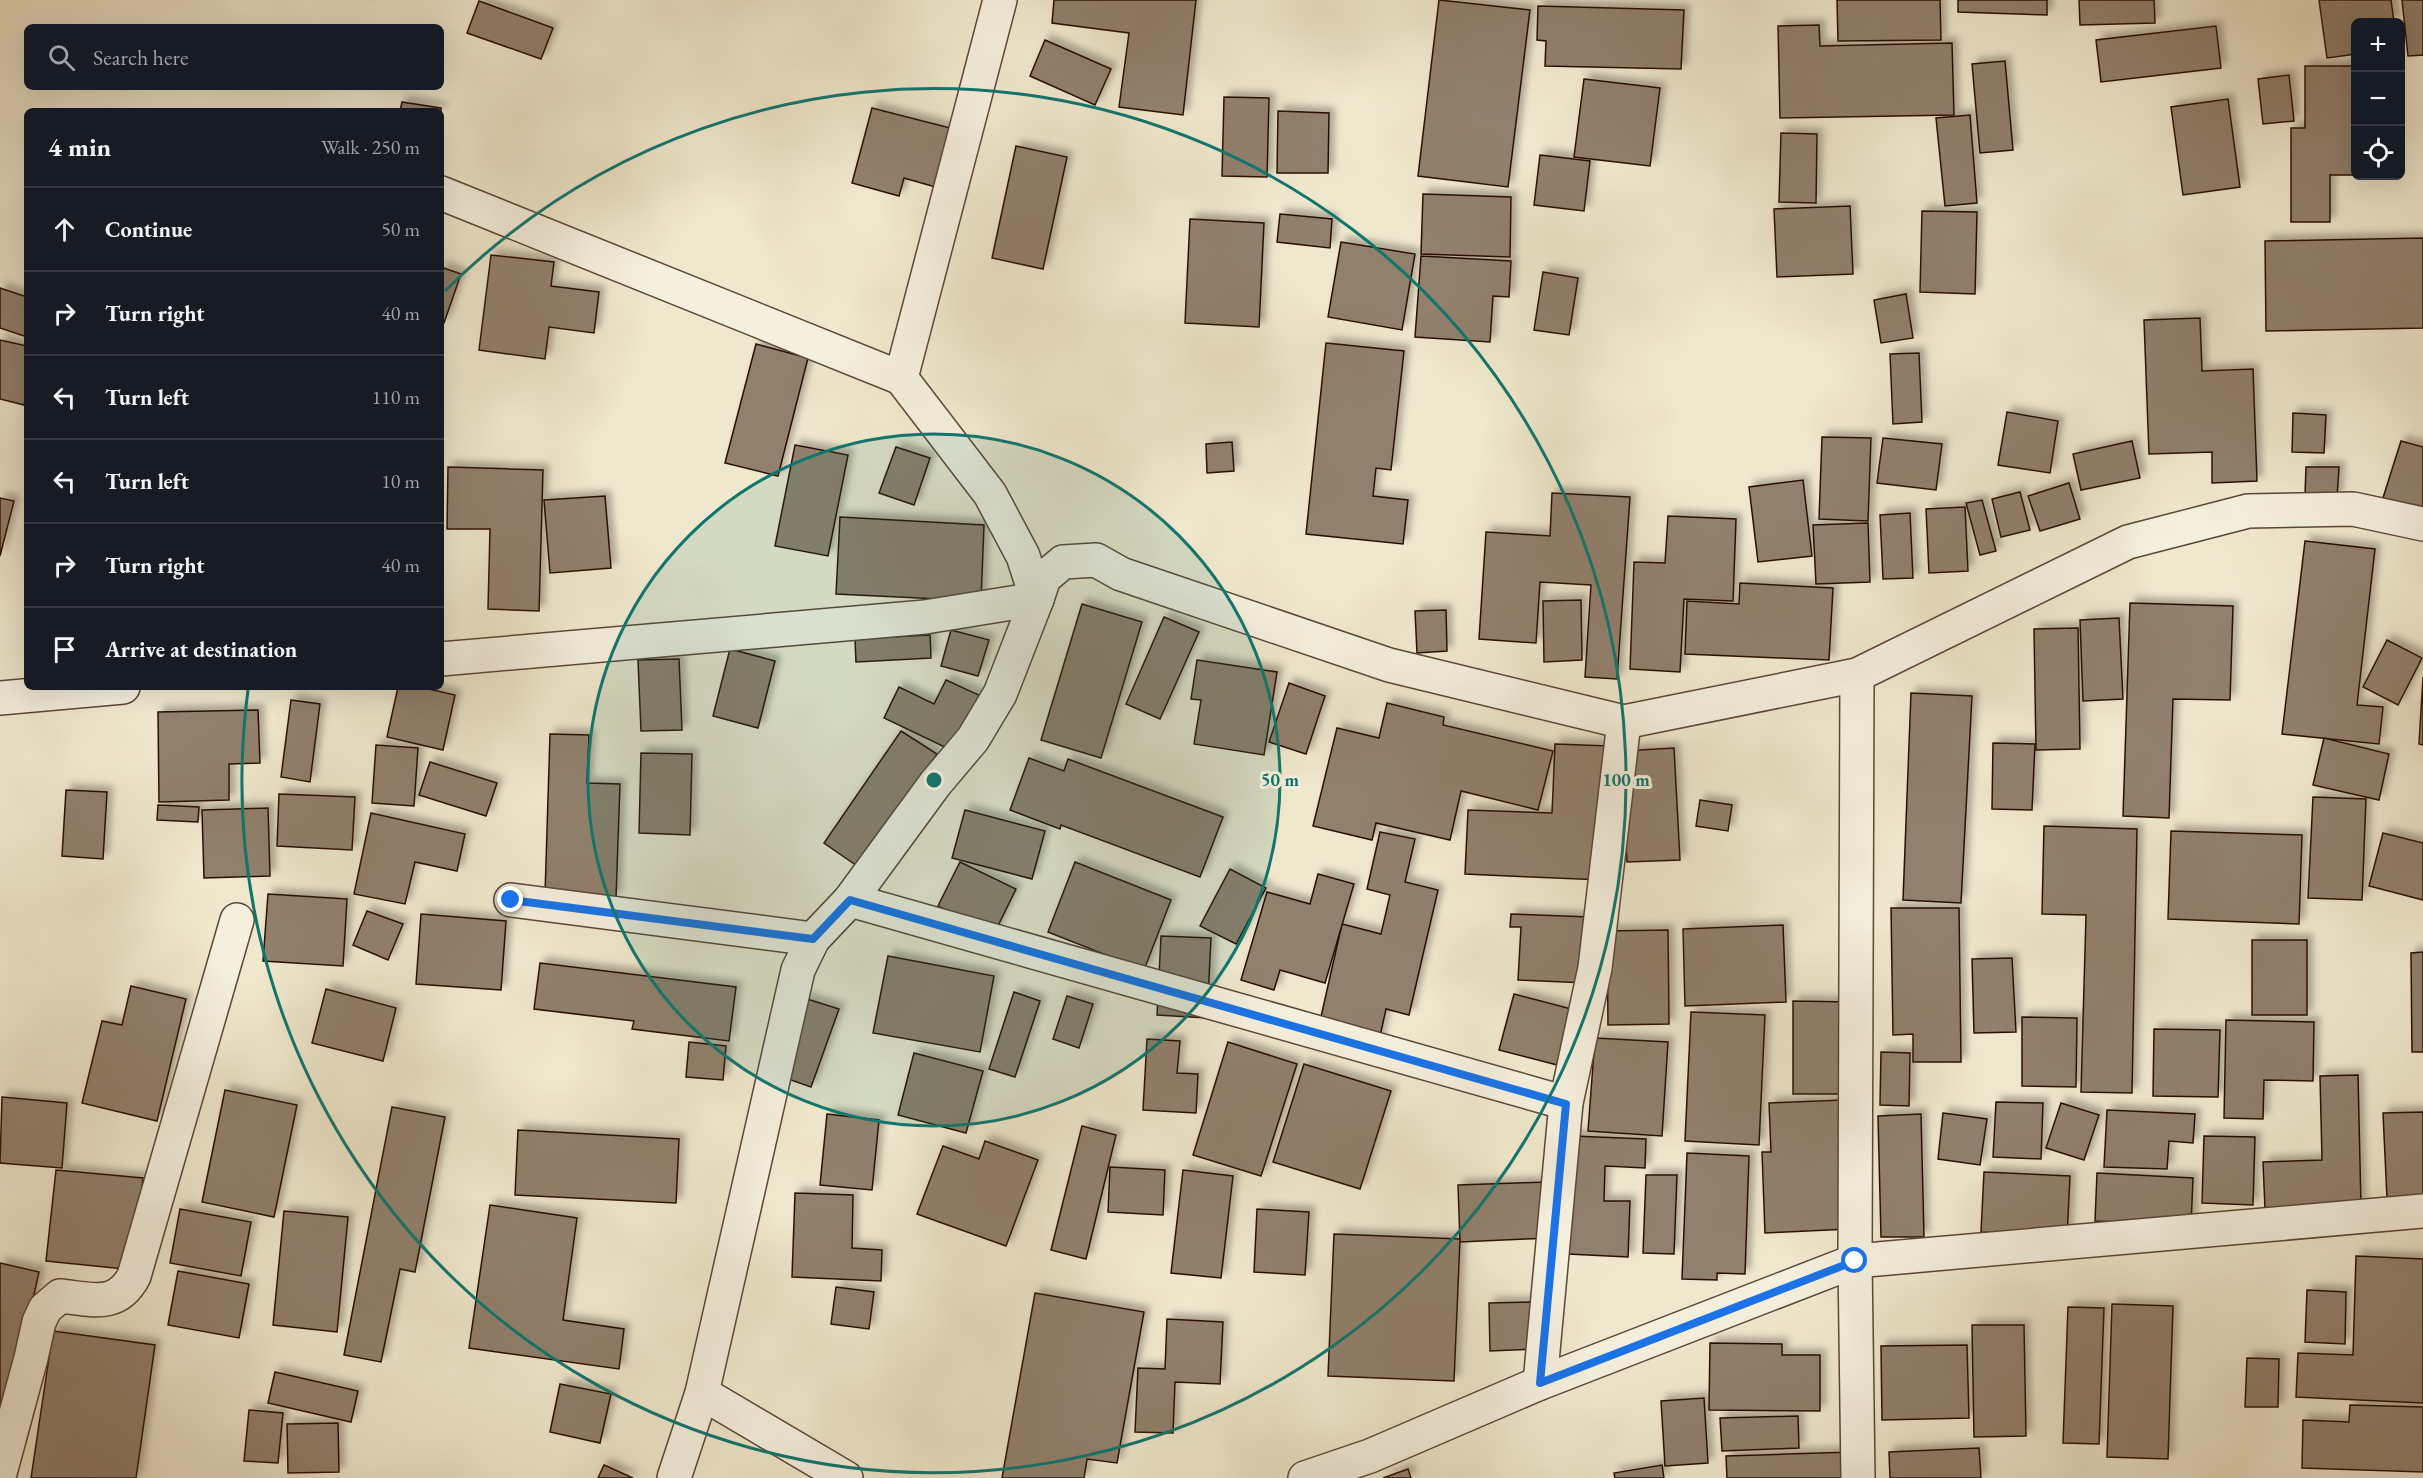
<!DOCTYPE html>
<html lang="en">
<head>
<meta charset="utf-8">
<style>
  body { margin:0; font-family:"EB Garamond",serif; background:#242831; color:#f1f3f6 }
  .controls { position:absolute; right:18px; top:18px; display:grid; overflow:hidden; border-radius:9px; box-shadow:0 6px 24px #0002 }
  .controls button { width:54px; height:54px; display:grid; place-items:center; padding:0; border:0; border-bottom:2px solid #363941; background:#171b24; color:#f1f3f6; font:30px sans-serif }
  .stop { position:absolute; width:18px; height:18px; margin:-14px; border:4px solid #1a73e8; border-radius:50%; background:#fff }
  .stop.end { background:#1a73e8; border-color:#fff; box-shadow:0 2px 6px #0008 }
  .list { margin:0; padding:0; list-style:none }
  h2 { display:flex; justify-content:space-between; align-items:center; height:78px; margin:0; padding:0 24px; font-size:26px }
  h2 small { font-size:20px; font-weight:400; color:#9ea1a6 }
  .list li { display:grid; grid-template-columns:39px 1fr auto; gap:18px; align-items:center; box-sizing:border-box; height:84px; padding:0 24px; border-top:2px solid #363941 }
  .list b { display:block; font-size:22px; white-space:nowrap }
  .list em { font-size:20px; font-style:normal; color:#9ea1a6 }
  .icon { flex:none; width:33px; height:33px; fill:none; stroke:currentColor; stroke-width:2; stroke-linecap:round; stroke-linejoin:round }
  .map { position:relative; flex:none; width:2423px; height:1478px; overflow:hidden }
  .search { position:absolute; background:#171b24; box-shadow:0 6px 24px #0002; left:24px; top:24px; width:420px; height:66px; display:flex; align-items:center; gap:15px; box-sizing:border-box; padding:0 21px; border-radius:9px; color:#9ea1a6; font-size:22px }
  .panel { position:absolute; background:#171b24; box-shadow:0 6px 24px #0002; left:24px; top:108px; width:420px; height:582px; border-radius:9px }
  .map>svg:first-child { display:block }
</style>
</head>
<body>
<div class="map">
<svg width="2423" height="1478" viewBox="0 0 2423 1478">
  <defs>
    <filter id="shadow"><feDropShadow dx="5.5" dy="-5.5" stdDeviation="3" flood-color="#0004"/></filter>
  </defs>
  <rect width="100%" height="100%" fill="#f0e8cd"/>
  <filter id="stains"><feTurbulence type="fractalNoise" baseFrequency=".00333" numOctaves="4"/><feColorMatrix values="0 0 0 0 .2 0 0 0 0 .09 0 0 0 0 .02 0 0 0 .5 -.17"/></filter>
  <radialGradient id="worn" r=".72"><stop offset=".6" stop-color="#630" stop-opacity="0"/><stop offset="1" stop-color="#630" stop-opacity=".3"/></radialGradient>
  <g fill="#91806c" stroke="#2b1003" stroke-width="1.5" filter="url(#shadow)">
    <path d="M1054,0H1196L1183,115L1119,107L1129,33L1052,23Z"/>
    <path d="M1439,0L1530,10L1508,187L1418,176Z"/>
    <path d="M1837,0H1940L1941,40L1838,41Z"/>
    <path d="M1958,0H2047V15L1958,12Z"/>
    <path d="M2079,0H2154L2155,23L2080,25Z"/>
    <path d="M2319,0H2391L2394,22H2356V54L2327,58Z"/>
    <path d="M2402,0H2423V55L2408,56Z"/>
    <path d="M479,1L553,28L541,59L467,33Z"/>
    <path d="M1538,6L1684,10L1681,69L1545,66L1546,41L1537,40Z"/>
    <path d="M1819,25L1820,46L1952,43L1954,115L1780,118L1778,26Z"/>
    <path d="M2216,26L2221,68L2101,82L2096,40Z"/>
    <path d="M1045,40L1111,69L1095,105L1030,76Z"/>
    <path d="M2005,61L2013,150L1980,153L1972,64Z"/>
    <path d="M2305,66H2356V175H2330V222H2291V128H2305Z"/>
    <path d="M2289,75L2294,121L2263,124L2258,79Z"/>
    <path d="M1584,79L1660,88L1650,166L1574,157Z"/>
    <path d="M1224,97L1269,98L1267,177L1222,176Z"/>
    <path d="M2228,99L2240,187L2183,195L2171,107Z"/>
    <path d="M402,102L441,108V111H400Z"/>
    <path d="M872,108L962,131L946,190L904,178L899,196L852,183Z"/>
    <path d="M1278,111L1329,113L1328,173H1277Z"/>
    <path d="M1970,115L1977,203L1945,206L1936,118Z"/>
    <path d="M1781,133L1817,134L1816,203L1779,202Z"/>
    <path d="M1016,146L1067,157L1043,269L992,258Z"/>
    <path d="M1540,155L1590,161L1584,211L1534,205Z"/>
    <path d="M1423,194L1511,197L1510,257L1421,254Z"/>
    <path d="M1850,206L1853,274L1777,277L1774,209Z"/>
    <path d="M1922,211L1977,212L1975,294L1920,292Z"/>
    <path d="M1280,214L1332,219L1330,248L1277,242Z"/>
    <path d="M1190,219L1264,223L1259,327L1185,323Z"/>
    <path d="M2423,238V328L2266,331L2265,241Z"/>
    <path d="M1341,242L1415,254L1402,330L1328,317Z"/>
    <path d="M491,255L554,262L551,286L599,292L594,333L549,327L545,359L479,350Z"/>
    <path d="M1421,256L1511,261L1509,297L1493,296L1490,342L1415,337Z"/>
    <path d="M441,267L461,274L444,323L441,322Z"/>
    <path d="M1543,272L1578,278L1569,335L1534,330Z"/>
    <path d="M0,288L27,297V337L0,328Z"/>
    <path d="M1906,294L1913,338L1881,343L1874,300Z"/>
    <path d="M2200,318L2202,371L2253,369L2257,481L2212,483V452L2149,454L2144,320Z"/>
    <path d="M0,340L27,346V393L24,405L0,399Z"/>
    <path d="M1326,343L1404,351L1391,470L1376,468L1373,496L1408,500L1403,544L1306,534Z"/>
    <path d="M756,344L808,358L778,476L725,463Z"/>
    <path d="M1919,353L1922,422L1893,424L1890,354Z"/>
    <path d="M2007,412L2058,421L2050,473L1998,465Z"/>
    <path d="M2293,413L2326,415L2324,453L2292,452Z"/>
    <path d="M1822,437L1871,438L1868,521L1819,519Z"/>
    <path d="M1883,438L1942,444L1936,490L1877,483Z"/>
    <path d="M2132,441L2140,478L2081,490L2073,454Z"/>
    <path d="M2401,441L2423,447V513L2382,501Z"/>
    <path d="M1232,442L1234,471L1207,473L1206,444Z"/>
    <path d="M795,445L848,455L828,556L775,546Z"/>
    <path d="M896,447L930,458L914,505L879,493Z"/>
    <path d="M448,467L543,470L539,611L488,609L490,529H447Z"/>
    <path d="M2306,467H2339L2337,498L2305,496Z"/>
    <path d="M1803,480L1812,556L1758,562L1749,487Z"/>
    <path d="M2069,483L2080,519L2040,531L2028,496Z"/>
    <path d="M2020,492L2030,530L2001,537L1992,499Z"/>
    <path d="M1552,493L1630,497L1617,679L1585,677L1591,585L1540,582L1536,643L1479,639L1486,532L1550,536Z"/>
    <path d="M605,496L611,568L550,573L544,500Z"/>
    <path d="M0,498L14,501L0,556Z"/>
    <path d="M1982,500L1996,551L1980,555L1966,503Z"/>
    <path d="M1965,507L1968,571L1929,573L1926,509Z"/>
    <path d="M1910,513L1913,578L1883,579L1880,515Z"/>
    <path d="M1668,516L1736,519L1733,601L1684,599L1680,672L1630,669L1634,562L1665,563Z"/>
    <path d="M840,517L984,525L981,601L836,594Z"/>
    <path d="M1868,523L1870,582L1816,584L1813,525Z"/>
    <path d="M2305,541L2375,549L2357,705L2383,707L2379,744L2282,734Z"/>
    <path d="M1740,583L1833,588L1829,660L1685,654L1687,601L1739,604Z"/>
    <path d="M1581,600L1582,660L1544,662L1543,601Z"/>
    <path d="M2130,603L2233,606L2230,700L2173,699L2169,818L2123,816Z"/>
    <path d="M1082,604L1142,622L1101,758L1041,740Z"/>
    <path d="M1446,610L1447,651L1417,653L1415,611Z"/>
    <path d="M1164,617L1199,632L1160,719L1126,704Z"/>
    <path d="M2119,618L2123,699L2083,701L2080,620Z"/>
    <path d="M2078,628L2080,749L2036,750L2034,629Z"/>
    <path d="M951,630L989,640L978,676L941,666Z"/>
    <path d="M930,635L931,658L856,662L855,639Z"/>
    <path d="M2387,640L2422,658L2398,705L2363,687Z"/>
    <path d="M730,649L775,661L758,728L713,716Z"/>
    <path d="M679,659L682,730L641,731L638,660Z"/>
    <path d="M1197,660L1277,672L1264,755L1194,744L1201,700L1191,699Z"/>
    <path d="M2423,677V745L2419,744Z"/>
    <path d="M946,680L981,696L955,752L884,718L899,687L934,704Z"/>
    <path d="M1289,683L1325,696L1306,754L1269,742Z"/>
    <path d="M398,687H420L455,695L443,750L387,737Z"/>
    <path d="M1911,693L1972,696L1961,903L1903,900Z"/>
    <path d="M291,700L320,704L310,782L281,777Z"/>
    <path d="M1387,703L1444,717L1443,725L1553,751L1538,810L1461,791L1450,840L1376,823L1372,840L1313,826L1337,728L1379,738Z"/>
    <path d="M258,710L260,763L229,764V800L159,802L158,712Z"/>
    <path d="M901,731L937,754L860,868L824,843Z"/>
    <path d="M550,734L589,735L587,783L620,784L616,898L545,895Z"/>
    <path d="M2324,738L2389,754L2379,800L2313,785Z"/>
    <path d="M1993,743L2035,744L2032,810L1992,809Z"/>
    <path d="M1555,744L1608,746L1602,880L1465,874L1468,810L1552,813Z"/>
    <path d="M376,745L418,748L414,806L372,803Z"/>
    <path d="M1674,748L1680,860L1627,862L1622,751Z"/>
    <path d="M641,753L692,754L690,835L639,833Z"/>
    <path d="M1029,758L1064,771L1068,759L1223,817L1200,877L1061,825L1060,829L1010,810Z"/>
    <path d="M430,762L497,783L486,816L419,795Z"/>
    <path d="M66,790L107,792L103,859L62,856Z"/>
    <path d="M279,794L355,797L352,850L277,846Z"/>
    <path d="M2313,797L2366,799L2362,900L2308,898Z"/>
    <path d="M1700,800L1732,805L1728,831L1696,826Z"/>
    <path d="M158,805L199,807L198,822L157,820Z"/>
    <path d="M268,808L270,876L204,878L202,810Z"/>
    <path d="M965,810L1045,831L1032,879L952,858Z"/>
    <path d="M371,813L465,834L457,871L415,862L405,904L354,894Z"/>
    <path d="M2044,826L2137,829L2132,1093L2081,1092L2086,915L2042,914Z"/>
    <path d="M2171,831L2302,835L2299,924L2168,919Z"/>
    <path d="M1380,832L1415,839L1405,882L1438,890L1409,1015L1386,1009L1378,1045L1318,1030L1342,924L1381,934L1390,895L1367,889Z"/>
    <path d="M2383,833L2423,843V900L2369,886Z"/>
    <path d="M960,862L1016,889L994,934L938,906Z"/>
    <path d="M1075,862L1171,900L1144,970L1048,932Z"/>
    <path d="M1230,869L1266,888L1236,944L1200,926Z"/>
    <path d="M1318,874L1354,884L1325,983L1280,970L1274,990L1241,980L1267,892L1310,904Z"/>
    <path d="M268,894L347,899L343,966L263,961Z"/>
    <path d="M1891,908H1959L1961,1062H1913V1034L1893,1035Z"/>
    <path d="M367,911L403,924L388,960L353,945Z"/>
    <path d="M421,914L506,921L501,990L416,984Z"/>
    <path d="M1511,914L1590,917L1588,983L1518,980L1521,927H1510Z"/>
    <path d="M1783,925L1786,1002L1685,1006L1683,929Z"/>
    <path d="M1668,930L1669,1024L1608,1025L1607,931Z"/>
    <path d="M1161,936L1211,938L1207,1018L1157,1015Z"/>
    <rect x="2252" y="940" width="55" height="75"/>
    <path d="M2423,952V1052H2412L2411,953Z"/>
    <path d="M888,956L994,976L980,1052L873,1033Z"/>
    <path d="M2012,958L2016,1032L1974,1033L1972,959Z"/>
    <path d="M540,963L736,987L729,1041L632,1029L634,1021L534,1009Z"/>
    <path d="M131,986L186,999L157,1121L82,1103L102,1021L122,1025Z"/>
    <path d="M326,989L396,1008L383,1061L312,1043Z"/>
    <path d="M1014,992L1040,1001L1015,1077L989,1069Z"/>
    <path d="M1514,994L1579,1011L1565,1067L1499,1050Z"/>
    <path d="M1067,996L1093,1004L1079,1048L1053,1039Z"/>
    <path d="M804,998L839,1009L811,1087L777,1075Z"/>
    <path d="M1793,1001L1849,1002L1848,1094H1793Z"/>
    <path d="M1691,1012L1765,1015L1759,1145L1685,1141Z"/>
    <path d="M2022,1017L2077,1018L2076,1087L2022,1086Z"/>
    <path d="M2226,1020L2314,1022L2313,1081L2264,1080L2263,1119L2224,1118Z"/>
    <path d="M2154,1029L2220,1030L2218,1097L2153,1096Z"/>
    <path d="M1595,1038L1668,1042L1662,1136L1588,1131Z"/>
    <path d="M1147,1039L1180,1041L1177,1073L1198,1074L1196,1113L1143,1110Z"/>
    <path d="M689,1042L726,1046L723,1080L686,1077Z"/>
    <path d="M1228,1042L1297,1064L1261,1176L1193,1155Z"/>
    <path d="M1881,1052L1910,1053L1909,1106L1880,1105Z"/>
    <path d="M914,1053L983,1071L966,1133L898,1115Z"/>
    <path d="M1304,1064L1391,1091L1360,1189L1273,1162Z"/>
    <path d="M2358,1075L2361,1207L2265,1209L2263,1162L2322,1160L2320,1076Z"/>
    <path d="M225,1090L297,1105L274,1217L202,1202Z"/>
    <path d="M2,1097L67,1103L62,1168L0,1163Z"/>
    <path d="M1843,1100L1849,1229L1765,1233L1762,1152H1771L1769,1103Z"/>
    <path d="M1996,1102L2043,1103L2041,1159L1993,1157Z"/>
    <path d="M2061,1103L2099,1115L2084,1160L2046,1148Z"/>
    <path d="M392,1107L445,1117L415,1272L400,1269L381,1362L344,1355Z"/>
    <path d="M2107,1110L2195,1114L2193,1143L2169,1141L2167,1169L2104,1167Z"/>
    <path d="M2423,1112V1197L2387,1198L2383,1113Z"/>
    <path d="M1943,1113L1987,1119L1980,1165L1938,1159Z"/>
    <path d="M827,1114L879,1120L872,1190L820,1185Z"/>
    <path d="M1921,1114L1924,1237H1881L1878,1116Z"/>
    <path d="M1082,1126L1116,1135L1086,1259L1051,1250Z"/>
    <path d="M518,1130L679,1139L676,1203L515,1195Z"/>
    <path d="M1572,1136L1646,1139L1645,1168L1605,1166L1604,1201H1630L1628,1257L1568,1254Z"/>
    <path d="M2204,1136L2255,1137L2253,1205L2202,1203Z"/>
    <path d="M985,1141L1038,1160L1006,1246L917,1214L943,1146L979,1159Z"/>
    <path d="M1687,1153L1749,1156L1745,1274L1717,1273V1280L1682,1279Z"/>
    <path d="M1110,1167L1165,1170L1163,1215L1108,1212Z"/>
    <path d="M56,1170L143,1178L134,1270L46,1261Z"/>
    <path d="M1183,1170L1233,1176L1221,1278L1171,1273Z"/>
    <path d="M1984,1172L2070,1176L2067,1237L1981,1232Z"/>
    <path d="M2097,1173L2193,1178L2191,1225L2095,1221Z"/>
    <path d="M1646,1175H1677L1674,1254L1643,1253Z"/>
    <path d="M1548,1182L1550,1238L1460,1242L1458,1185Z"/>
    <path d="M795,1193L853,1195L852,1248L882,1250L881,1281L792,1277Z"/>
    <path d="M490,1205L577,1218L563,1320L624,1329L619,1369L469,1348Z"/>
    <path d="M180,1209L251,1222L241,1276L170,1263Z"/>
    <path d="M1257,1209L1309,1212L1305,1275L1254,1272Z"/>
    <path d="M284,1211L348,1217L337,1332L273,1325Z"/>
    <path d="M1334,1234L1460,1239L1454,1381L1328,1376Z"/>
    <path d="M2356,1256L2423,1259V1403L2296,1397L2298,1353L2353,1355Z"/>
    <path d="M0,1263L39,1272L1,1443L0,1442Z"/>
    <path d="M178,1271L249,1284L239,1338L168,1325Z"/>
    <path d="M836,1287L874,1292L869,1329L831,1324Z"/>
    <path d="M2307,1290L2346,1292L2345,1344L2305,1342Z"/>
    <path d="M1035,1293L1144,1312L1117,1463L1087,1459L1084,1478H1002Z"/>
    <path d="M1534,1302L1535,1349L1490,1351L1489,1303Z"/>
    <path d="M2112,1304L2173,1306L2168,1459L2107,1457Z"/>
    <path d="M2068,1307L2104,1308L2099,1444L2063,1443Z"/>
    <path d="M1167,1319L1223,1322L1220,1384L1175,1382L1173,1433L1135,1432L1138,1368L1165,1369Z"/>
    <path d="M1972,1325H2024L2026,1436L1974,1437Z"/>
    <path d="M53,1331L155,1345L136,1478H31Z"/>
    <path d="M1710,1343L1782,1344V1355H1820V1411L1709,1410Z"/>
    <path d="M1967,1345L1969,1418L1882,1420L1881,1346Z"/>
    <path d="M2247,1358L2279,1359L2278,1407H2245Z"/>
    <path d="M275,1372L358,1391L351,1422L268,1403Z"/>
    <path d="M560,1384L611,1394L600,1443L550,1432Z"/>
    <path d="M1704,1398L1708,1463L1665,1466L1661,1401Z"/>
    <path d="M2350,1405L2423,1407V1472L2302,1468L2303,1420L2349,1422Z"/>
    <path d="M249,1410L283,1413L278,1463L244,1461Z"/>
    <path d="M1798,1416L1799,1448L1722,1451L1720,1418Z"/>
    <path d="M338,1423L339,1472L288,1473L287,1424Z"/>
    <path d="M1979,1448L1981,1478H1890L1889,1452Z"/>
    <path d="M1853,1452L1854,1478H1727L1726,1456Z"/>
    <path d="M604,1465L633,1478H598Z"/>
    <path d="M1662,1465L1664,1478H1615L1614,1473Z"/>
    <path d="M1408,1469L1411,1478H1383Z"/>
  </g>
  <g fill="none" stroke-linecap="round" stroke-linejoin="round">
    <g stroke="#5c4636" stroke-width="36">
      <g id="minor">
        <path d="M1000,0L901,378L990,494L1023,556L1037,599"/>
        <path d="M441,193L901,378"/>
        <path d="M1857,675L1855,1261L1858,1478"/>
        <path d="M511,900L813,939"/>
        <path d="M850,900L1566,1103"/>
        <path d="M1540,1383L1566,1103L1595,968L1624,722"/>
        <path d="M702,1393L846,1478"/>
        <path d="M0,1473L31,1358L39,1322L45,1309L60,1296C91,1299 117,1309 134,1276L237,920"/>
        <path d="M1305,1478L1370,1456L1540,1383L1855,1261L2423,1211"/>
      </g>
    </g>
    <g stroke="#5c4636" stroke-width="36">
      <g id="tertiary">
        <path d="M441,659L925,617L1037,599L1044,578L1063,562L1096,560L1121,574L1389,665L1624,722L1857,675L2128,542L2248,511L2353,509L2423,524"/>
        <path d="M0,698L123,687"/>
        <path d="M674,1478L702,1393L798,970L813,939L850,900L935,784L973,739L1000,694L1037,599"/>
      </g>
    </g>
    <use href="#minor" stroke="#f5f0de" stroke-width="33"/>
    <use href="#tertiary" stroke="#f5f0de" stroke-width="33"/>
  </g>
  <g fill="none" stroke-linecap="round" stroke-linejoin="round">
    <path stroke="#1a73e8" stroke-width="8" d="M511,900L813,939L850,900L1566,1104L1540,1383L1855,1261"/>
  </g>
  <circle cx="934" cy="780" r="346" fill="#0f766e" fill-opacity=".12"/>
  <g fill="none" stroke="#0f766e" stroke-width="3">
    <circle cx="934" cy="780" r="346"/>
    <path d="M445 291A692 692 0 1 1 248 690"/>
  </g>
  <circle cx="934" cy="780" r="9" fill="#0f766e" stroke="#f5f0de" stroke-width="3"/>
  <g font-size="18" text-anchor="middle" font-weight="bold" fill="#0f766e" stroke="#f5f0de" stroke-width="6" stroke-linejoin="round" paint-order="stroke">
    <text x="1280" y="786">50 m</text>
    <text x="1626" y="786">100 m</text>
  </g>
  <rect width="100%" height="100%" filter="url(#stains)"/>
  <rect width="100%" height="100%" fill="url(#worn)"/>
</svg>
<div class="controls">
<button>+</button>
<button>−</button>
<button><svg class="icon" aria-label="locate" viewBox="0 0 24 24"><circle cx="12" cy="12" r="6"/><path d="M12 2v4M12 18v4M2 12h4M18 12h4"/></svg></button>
</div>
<div class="stop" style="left:1855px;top:1261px"></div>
<div class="stop end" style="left:511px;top:900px"></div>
<div class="search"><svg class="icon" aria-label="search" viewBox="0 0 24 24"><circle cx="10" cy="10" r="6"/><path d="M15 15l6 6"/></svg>Search here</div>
<section class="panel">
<h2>4 min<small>Walk · 250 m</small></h2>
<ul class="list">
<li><svg class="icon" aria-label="ahead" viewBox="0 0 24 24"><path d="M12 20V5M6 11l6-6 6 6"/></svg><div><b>Continue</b></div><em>50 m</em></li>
<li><svg class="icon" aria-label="right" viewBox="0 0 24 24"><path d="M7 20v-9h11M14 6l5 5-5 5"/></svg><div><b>Turn right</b></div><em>40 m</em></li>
<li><svg class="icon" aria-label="left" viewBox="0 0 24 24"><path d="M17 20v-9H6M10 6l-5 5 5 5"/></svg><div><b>Turn left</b></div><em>110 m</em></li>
<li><svg class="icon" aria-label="left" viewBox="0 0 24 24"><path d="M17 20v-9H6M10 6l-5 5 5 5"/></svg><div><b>Turn left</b></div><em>10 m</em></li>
<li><svg class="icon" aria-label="right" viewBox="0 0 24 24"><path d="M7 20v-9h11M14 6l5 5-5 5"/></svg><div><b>Turn right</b></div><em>40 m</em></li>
<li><svg class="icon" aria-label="arrive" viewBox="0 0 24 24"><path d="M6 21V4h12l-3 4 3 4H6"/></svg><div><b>Arrive at destination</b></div></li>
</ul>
</section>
</div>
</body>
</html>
